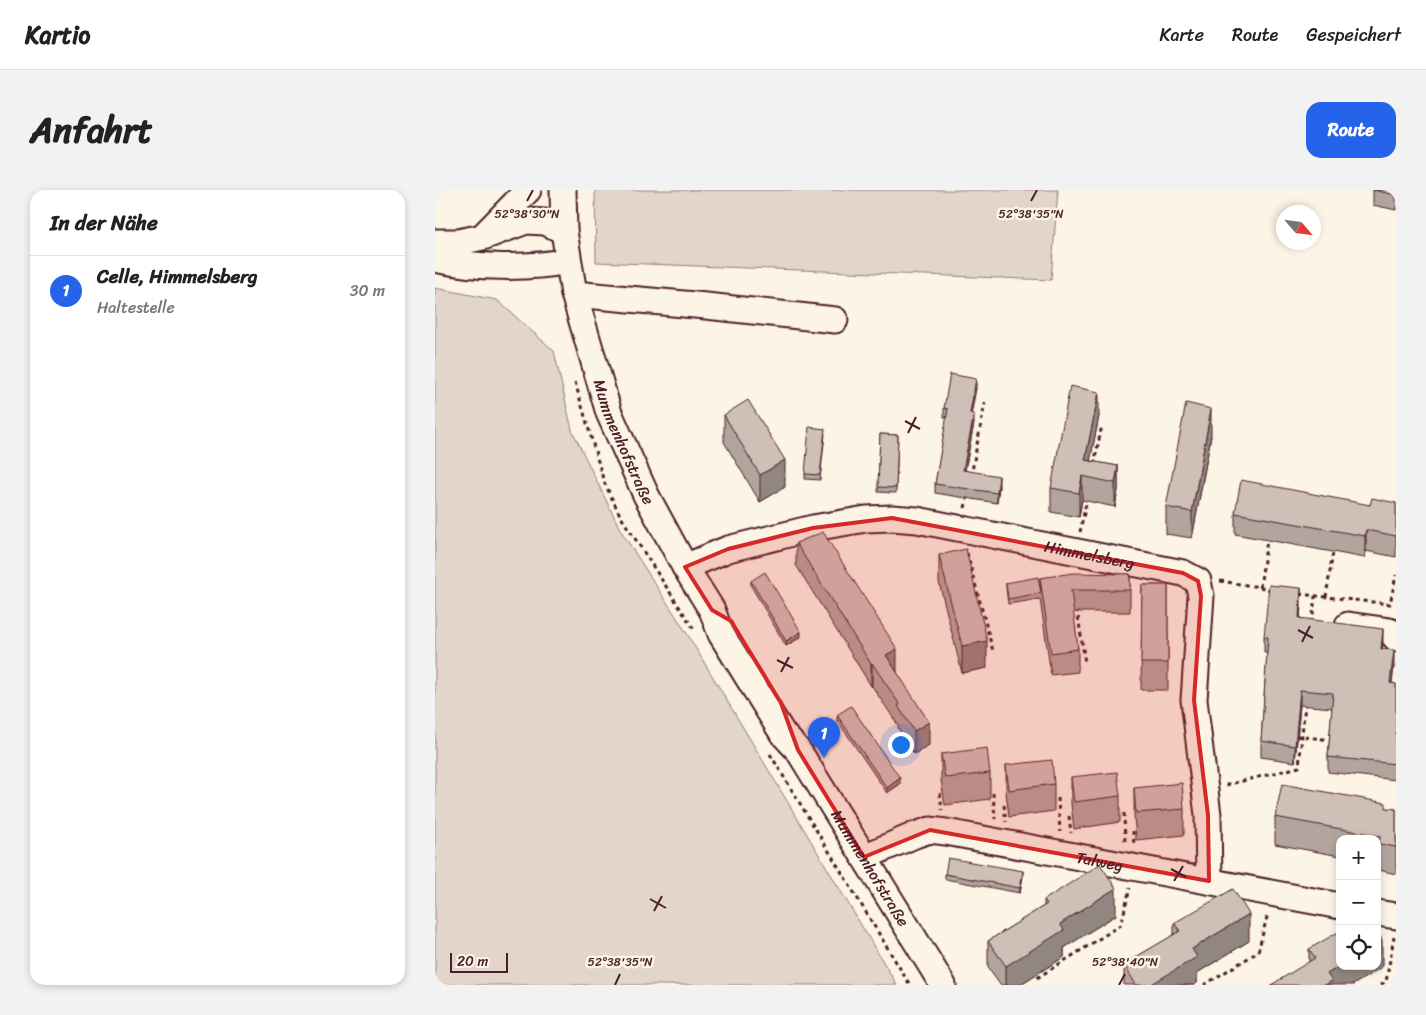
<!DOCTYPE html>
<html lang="de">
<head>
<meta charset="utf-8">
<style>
  body { margin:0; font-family:Sriracha,sans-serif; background:#f2f2f2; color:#222 }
  .controls { position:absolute; right:15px; bottom:15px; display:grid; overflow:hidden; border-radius:10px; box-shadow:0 2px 8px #0003 }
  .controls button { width:45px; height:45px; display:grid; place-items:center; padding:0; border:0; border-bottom:1px solid #e0e0e0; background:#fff; color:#222; font:25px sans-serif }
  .compass { position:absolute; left:841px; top:15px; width:45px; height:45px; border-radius:50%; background:#fff; box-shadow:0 2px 8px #0003; rotate:118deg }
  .scale { position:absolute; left:15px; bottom:12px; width:58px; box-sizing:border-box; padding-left:5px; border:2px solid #4a1f2b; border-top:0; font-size:14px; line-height:18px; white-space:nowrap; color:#4a1f2b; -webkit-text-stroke:4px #fcf5e5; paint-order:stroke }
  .you { position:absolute; left:465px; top:554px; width:18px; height:18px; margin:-12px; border:4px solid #fff; border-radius:50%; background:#1a73e8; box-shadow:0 0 0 8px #1a73e833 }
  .badge { display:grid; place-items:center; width:32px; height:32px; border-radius:50%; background:#2563eb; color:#fff; font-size:16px; font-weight:700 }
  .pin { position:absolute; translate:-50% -41px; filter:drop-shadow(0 1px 2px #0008) }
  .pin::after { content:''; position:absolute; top:26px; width:18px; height:15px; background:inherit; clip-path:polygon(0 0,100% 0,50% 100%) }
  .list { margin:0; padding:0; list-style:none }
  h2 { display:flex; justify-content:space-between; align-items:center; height:65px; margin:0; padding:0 20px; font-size:21px }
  h2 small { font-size:16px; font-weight:400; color:#767676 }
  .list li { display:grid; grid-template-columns:32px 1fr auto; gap:15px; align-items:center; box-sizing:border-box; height:70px; padding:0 20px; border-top:1px solid #e0e0e0 }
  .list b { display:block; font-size:19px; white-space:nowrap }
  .list p { margin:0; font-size:16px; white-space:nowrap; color:#767676 }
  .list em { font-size:16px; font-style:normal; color:#767676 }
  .icon { flex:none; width:28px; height:28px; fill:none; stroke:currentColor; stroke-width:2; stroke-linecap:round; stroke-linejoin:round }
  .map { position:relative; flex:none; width:961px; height:795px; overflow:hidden; border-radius:15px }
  header { display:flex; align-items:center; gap:30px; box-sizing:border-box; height:70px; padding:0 25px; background:#fff; border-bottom:1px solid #e0e0e0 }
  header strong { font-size:24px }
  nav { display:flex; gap:28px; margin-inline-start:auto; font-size:18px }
  .intro { display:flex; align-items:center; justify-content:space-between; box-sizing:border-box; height:120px; padding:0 30px }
  h1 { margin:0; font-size:35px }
  .button { padding:12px 22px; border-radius:15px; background:#2563eb; color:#fff; font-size:18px; font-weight:700 }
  main { display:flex; gap:30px; padding:0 30px }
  aside { flex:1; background:#fff; border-radius:15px; box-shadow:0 2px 8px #0003 }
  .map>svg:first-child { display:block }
</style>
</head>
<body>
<header>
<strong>Kartio</strong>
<nav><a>Karte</a><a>Route</a><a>Gespeichert</a></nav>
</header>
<div class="intro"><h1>Anfahrt</h1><a class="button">Route</a></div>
<main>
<aside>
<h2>In der Nähe<small></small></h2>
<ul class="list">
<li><span class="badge">1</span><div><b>Celle, Himmelsberg</b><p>Haltestelle</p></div><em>30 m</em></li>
</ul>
</aside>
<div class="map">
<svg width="961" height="795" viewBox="0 0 961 795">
  <rect width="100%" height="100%" fill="#fcf5e5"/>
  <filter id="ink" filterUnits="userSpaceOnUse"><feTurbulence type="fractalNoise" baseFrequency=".02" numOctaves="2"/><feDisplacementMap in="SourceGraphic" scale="10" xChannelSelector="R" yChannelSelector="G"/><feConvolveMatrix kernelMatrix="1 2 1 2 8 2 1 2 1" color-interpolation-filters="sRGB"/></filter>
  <g filter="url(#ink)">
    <g fill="#e2d5ca" stroke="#967a7a">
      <path d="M160,0H623L616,90L161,72Z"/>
      <path d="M0,98L62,110L119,161L137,240L186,341L251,442L462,795H0Z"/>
    </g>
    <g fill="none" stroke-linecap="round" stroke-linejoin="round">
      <g stroke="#4a1f2b" stroke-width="29">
        <g id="minor">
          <path id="s1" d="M128,0L129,41L139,104L174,223L211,305L250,377L277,420L286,444L348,544L363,560L508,795"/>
          <path d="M51,43L93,0"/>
          <path d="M0,52H23L48,47L91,31L110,32L129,41"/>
          <path d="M0,69C40,78 93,79 133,71"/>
          <path d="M139,104L271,116L400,130"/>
          <path id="s2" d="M250,377L293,359L378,338L431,329L457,328L482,330L748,383L763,391L766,406L759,510L773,625L774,691"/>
          <path d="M913,435L955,441L961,448"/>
          <path id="s3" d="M429,667L480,645L495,640L511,642L905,716"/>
          <path d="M942,723L961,726"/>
        </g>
      </g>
      <g stroke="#4a1f2b" stroke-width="3" stroke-dasharray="4 4" stroke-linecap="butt">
        <path d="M140,192L169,292L186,327L260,441"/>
        <path d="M659,274L667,235"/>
        <path d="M536,286L550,213"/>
        <path d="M530,318L533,304"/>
        <path d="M645,342L652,309"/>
        <path d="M532,363L558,461"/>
        <path d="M785,391L825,397L836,400"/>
        <path d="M825,397L832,350"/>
        <path d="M864,404L955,414L961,385"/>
        <path d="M891,407L898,362"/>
        <path d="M642,419L650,473"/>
        <path d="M877,433L880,406"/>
        <path d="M862,546L896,550"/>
        <path d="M335,564L475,795"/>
        <path d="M791,595L864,577L870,514"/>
        <path d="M505,603L507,620"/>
        <path d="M558,603L560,629"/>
        <path d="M623,608L625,642"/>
        <path d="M569,615L571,632"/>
        <path d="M689,623L690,655"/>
        <path d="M634,626L636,643"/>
        <path d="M698,641L699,655"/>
        <path d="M602,788L686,735L695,698"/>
        <path d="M769,795L823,762L833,723"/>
        <path d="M946,795L951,792L959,747"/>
      </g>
      <use href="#minor" stroke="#fcf5e5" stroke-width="25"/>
    </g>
    <g fill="#b2a59d" stroke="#4a1f2b">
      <path d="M938,0H961V20L938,15Z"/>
      <path d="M541,198L536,223L539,233L530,281L564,296L562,313L500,303V294L512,228L509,227V218Z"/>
      <path d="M289,225L350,297L325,312L289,252Z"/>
      <path d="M664,226L655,271L683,276V300L680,317L647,310L644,327L616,322V298Z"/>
      <path d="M390,244L385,290L370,289V284Z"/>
      <path d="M445,244L463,245L461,303L443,302Z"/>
      <path d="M776,246L757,348L731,344V317Z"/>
      <path d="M961,313V367L931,361L930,368L800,344V323Z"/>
      <path d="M361,353L462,482L494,555L479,564L463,538V535L437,496H436L361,375Z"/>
      <path d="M504,365L552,478L527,483L504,392Z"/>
      <path d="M695,384V422H638L643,459V482L616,485L605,409L573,414L571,398V393L605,402V388Z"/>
      <path d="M316,391L366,447L351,456L316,396Z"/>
      <path d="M707,395H733V500H706Z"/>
      <path d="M866,414L865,428L948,455L947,459L959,476L957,493L961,494V590L893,582V567L897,518L865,515L860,572L826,567V551L832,463H829V447Z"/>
      <path d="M402,525L465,594L452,603L402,530Z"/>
      <path d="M506,564L555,583V609L510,615L506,590Z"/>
      <path d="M571,575L619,594V621L574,627L571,602Z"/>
      <path d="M636,587L685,606V632L639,639L636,614Z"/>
      <path d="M699,598L749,619V645L701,650L699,625Z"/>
      <path d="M951,618L961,619V684L944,680V672H942V649H905V666L840,654V627Z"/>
      <path d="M510,684L588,686L585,703L510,689Z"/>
      <path d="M609,710L681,725L629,758V767L584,795H566L553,777V751L609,716Z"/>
      <path d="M739,733L814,751L762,783V793L759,795H689V774L739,745Z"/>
      <path d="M874,759L947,777L874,772Z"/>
    </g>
    <g fill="#918680" stroke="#4a1f2b">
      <path d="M541,189V198L535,232V223Z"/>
      <path d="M664,202V226L652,287L650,270Z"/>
      <path d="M776,219V246L757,348V322Z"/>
      <path d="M539,224V233L528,290V280Z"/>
      <path d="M350,270V297L325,312V285Z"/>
      <path d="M683,276V300L680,317V293Z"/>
      <path d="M564,286V296L562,313V303Z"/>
      <path d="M647,286V310L644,327V303Z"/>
      <path d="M931,340V361L930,368V346Z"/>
      <path d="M866,398V414L864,444V428Z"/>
      <path d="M948,439V455L946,474V459Z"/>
      <path d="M366,442V447L351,456V451Z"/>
      <path d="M552,451V478L527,483V456Z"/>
      <path d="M462,459V482L451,465Z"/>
      <path d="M959,460V476L955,509V493Z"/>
      <path d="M437,473V496H436V474Z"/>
      <path d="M865,500V515L860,572V556Z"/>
      <path d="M494,532V555L479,564V541Z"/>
      <path d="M465,588V594L452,603V598Z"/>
      <path d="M588,681V686L585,703V698Z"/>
      <path d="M681,698V725L629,758V767L584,795H571V776L625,734Z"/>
      <path d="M814,724V751L762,783V793L759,795H715L757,759Z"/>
      <path d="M947,750V777L918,795H890L892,784L905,776H942V753Z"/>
    </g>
    <g fill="#cfc0b7" stroke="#4a1f2b">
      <path d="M938,0H961V5Z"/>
      <path d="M515,184L541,189L535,223L539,224L528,280L564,286L562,303L500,294L513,219L509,218Z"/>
      <path d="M635,196L664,202L650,270L683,276L680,293L647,286L644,303L616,298Z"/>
      <path d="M313,210L350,270L325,285L289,225Z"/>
      <path d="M751,213L776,219L757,322L731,317Z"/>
      <path d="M374,237L390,239L385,285L370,284Z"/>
      <path d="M445,244L463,245L461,298L443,297Z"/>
      <path d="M806,290L935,315L937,308L961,313V346L931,340L930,346L800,323Z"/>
      <path d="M388,342L462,459L451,465L494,532L479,541L463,516L465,515L437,473L436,474L361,353Z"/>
      <path d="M531,359L552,451L527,456L504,365Z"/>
      <path d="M330,382L366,442L351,451L316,391Z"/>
      <path d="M638,383L695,384V400H636L643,459L616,463L605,388Z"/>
      <path d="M603,387L606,403L573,409L571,393Z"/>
      <path d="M707,395H733V473H706Z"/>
      <path d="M834,395L866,398L864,428L948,439L946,459L959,460L955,493L961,494V574L893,567L898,503L865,500L860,556L826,551L833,447H829Z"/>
      <path d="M416,516L465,588L452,598L402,525Z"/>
      <path d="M552,558L555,583L510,588L506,564Z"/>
      <path d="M617,570L619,594L574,600L571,575Z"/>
      <path d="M682,582L685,606L639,612L636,587Z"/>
      <path d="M747,593L749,619L701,623L699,598Z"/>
      <path d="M847,594L951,613V618L961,619V657L944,654L945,646L840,627Z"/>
      <path d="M513,668L588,681L585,698L510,684Z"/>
      <path d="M665,674L681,698L625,734L629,740L571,776L553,751L612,714L609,710Z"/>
      <path d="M798,699L814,724L757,759L762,767L715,795H701L689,774L745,741L739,733Z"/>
      <path d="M905,741V776L892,784L897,791L890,795H836L880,768L874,759Z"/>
      <path d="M942,741L947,750L942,753Z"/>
    </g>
  </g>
  <path fill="#d62828" fill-opacity="0.2" stroke="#d62828" stroke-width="4" stroke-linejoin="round" d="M457,328L748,383L763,391L766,406L759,510L773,625L774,691L495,640L429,667L363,560L346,513L296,431L277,420L250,377L293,359L378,338Z"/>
  <path fill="none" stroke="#4a1f2b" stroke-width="2" d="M92,11L98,0M596,11L602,0M470,231L485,239M473,243L481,227M863,440L878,448M867,452L875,436M342,470L358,478M346,482L354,467M736,679L751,687M739,691L748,676M215,709L231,718M219,721L227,706M180,795L185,784M684,795L690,784"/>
  <g text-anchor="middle" stroke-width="5" stroke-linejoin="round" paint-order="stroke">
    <g font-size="16" fill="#4a1f2b" stroke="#fcf5e5">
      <text dy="6" stroke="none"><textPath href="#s1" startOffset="261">Mummenhofstraße</textPath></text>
      <text dy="6" stroke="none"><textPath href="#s2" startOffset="415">Himmelsberg</textPath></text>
      <text dy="6" stroke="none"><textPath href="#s3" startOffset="244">Talweg</textPath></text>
      <text dy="6" stroke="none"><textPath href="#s1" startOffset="755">Mummenhofstraße</textPath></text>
    </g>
  </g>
  <g font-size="12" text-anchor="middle" fill="#4a1f2b" stroke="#fcf5e5" stroke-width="5" stroke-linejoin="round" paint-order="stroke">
    <text x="92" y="28">52°38'30"N</text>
    <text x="596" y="28">52°38'35"N</text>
    <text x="185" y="776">52°38'35"N</text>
    <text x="690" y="776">52°38'40"N</text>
  </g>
</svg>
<div class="controls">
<button>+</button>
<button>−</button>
<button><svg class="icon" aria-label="locate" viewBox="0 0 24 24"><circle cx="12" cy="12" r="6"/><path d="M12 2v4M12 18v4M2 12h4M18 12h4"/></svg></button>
</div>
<svg class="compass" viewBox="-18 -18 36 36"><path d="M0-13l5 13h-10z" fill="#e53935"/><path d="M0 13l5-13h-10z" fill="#767676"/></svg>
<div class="scale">20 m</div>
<div class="you"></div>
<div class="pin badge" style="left:389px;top:568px">1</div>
</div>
</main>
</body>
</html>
